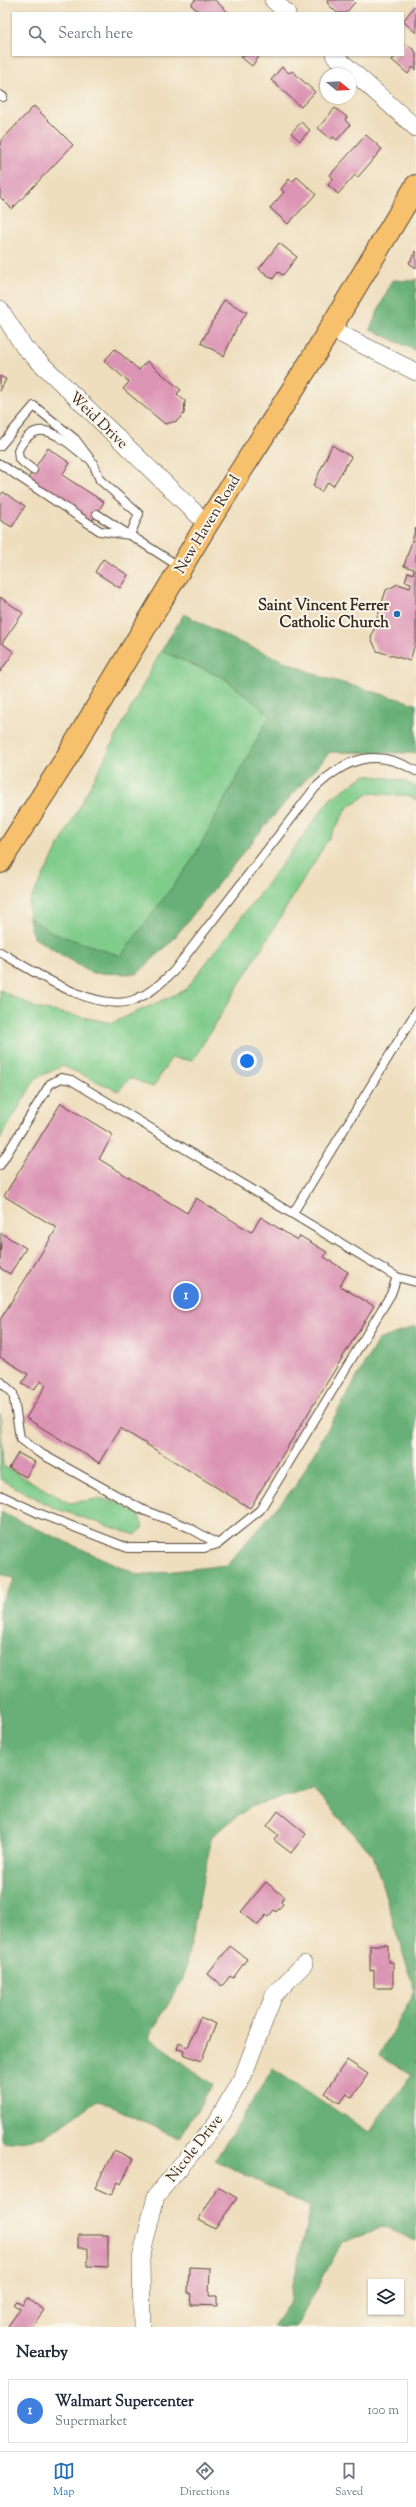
<!DOCTYPE html>
<html lang="en">
<head>
<meta charset="utf-8">
<style>
  body { margin:0; font-family:"Sorts Mill Goudy",serif; background:#f2f2f3; color:#1f2937 }
  .controls { position:absolute; right:12px; bottom:12px; display:grid; overflow:hidden; border-radius:0px; box-shadow:0 1px 3px #0004 }
  .controls button { width:36px; height:36px; display:grid; place-items:center; padding:0; border:0; border-bottom:1px solid #e0e1e3; background:#fff; color:#1f2937; font:20px sans-serif }
  .compass { position:absolute; left:320px; top:68px; width:36px; height:36px; border-radius:50%; background:#fff; box-shadow:0 1px 3px #0004; rotate:108deg }
  .you { position:absolute; left:247px; top:1061px; width:14px; height:14px; margin:-10px; border:3px solid #fff; border-radius:50%; background:#1a73e8; box-shadow:0 0 0 6px #1a73e833 }
  .badge { display:grid; place-items:center; width:26px; height:26px; border-radius:50%; background:#1f6fb2; color:#fff; font-size:13px; font-weight:700 }
  .pin { position:absolute; translate:-50% -50%; border:2px solid #fff; box-shadow:0 1px 4px #0006 }
  .list { margin:0; padding:0; list-style:none }
  h2 { display:flex; justify-content:space-between; align-items:center; height:52px; margin:0; padding:0 16px; font-size:17px }
  h2 small { font-size:13px; font-weight:400; color:#747a83 }
  .list li { display:grid; grid-template-columns:26px 1fr auto; gap:12px; align-items:center; box-sizing:border-box; height:64px; margin:0 8px 8px; padding:0 8px; border:1px solid #e0e1e3; border-radius:0px }
  .list b { display:block; font-size:15px; white-space:nowrap }
  .list p { margin:0; font-size:13px; white-space:nowrap; color:#747a83 }
  .list em { font-size:13px; font-style:normal; color:#747a83 }
  .icon { flex:none; width:22px; height:22px; fill:none; stroke:currentColor; stroke-width:2; stroke-linecap:round; stroke-linejoin:round }
  .map { position:relative; flex:none; width:416px; height:2327px; overflow:hidden }
  .search { position:absolute; background:#fff; box-shadow:0 1px 3px #0004; left:12px; right:12px; top:12px; height:44px; display:flex; align-items:center; gap:10px; box-sizing:border-box; padding:0 14px; border-radius:0px; color:#747a83; font-size:15px }
  .sheet { height:124px; background:#fff }
  nav { display:flex; justify-content:space-around; align-items:center; box-sizing:border-box; height:56px; border-top:1px solid #e0e1e3; background:#fff; font-size:11px; color:#747a83 }
  nav a { display:grid; justify-items:center; gap:2px }
  nav .on { color:#1f6fb2 }
  .map>svg:first-child { display:block }
</style>
</head>
<body>
<div class="map">
<svg width="416" height="2327" viewBox="0 0 416 2327">
  <rect width="100%" height="100%" fill="#fbf7ec"/>
  <filter id="ink" filterUnits="userSpaceOnUse"><feTurbulence type="fractalNoise" baseFrequency=".025" numOctaves="2"/><feDisplacementMap in="SourceGraphic" scale="8" xChannelSelector="R" yChannelSelector="G"/><feConvolveMatrix kernelMatrix="1 2 1 2 8 2 1 2 1" color-interpolation-filters="sRGB"/></filter>
  <filter id="wash" filterUnits="userSpaceOnUse"><feTurbulence type="fractalNoise" baseFrequency=".012" numOctaves="4" result="noise"/><feDisplacementMap in="SourceGraphic" scale="16" xChannelSelector="R" yChannelSelector="G"/><feGaussianBlur stdDeviation="0.9" result="paint"/><feColorMatrix in="noise" values="0 0 0 0 0 0 0 0 0 0 0 0 0 0 0 0 0 1.4 0 .05"/><feComposite in="paint" operator="in"/></filter>
  <g filter="url(#wash)">
    <rect width="100%" height="100%" fill="#eedebe"/>
    <g fill="#80cc8b" stroke="#5e7b54">
      <path d="M161,651L224,678L270,715L193,859L121,956L55,934L29,918V903Z"/>
      <path d="M365,775L402,780L416,787V800L410,796L370,793L348,807L193,1060L171,1058L153,1087L130,1078L118,1091L63,1066L36,1078L0,1139V990L36,1008L112,1023L185,990L283,863L330,799Z"/>
      <path d="M0,1413L3,1466L69,1503L97,1499L116,1501L139,1515L143,1528L136,1535L54,1508L0,1479Z"/>
    </g>
    <g fill="#68b077" stroke="#526d4a">
      <path d="M416,278V351L370,329L392,280L414,281Z"/>
      <path d="M184,614L234,640L322,677L416,704V753L330,752L264,827L170,943L137,974L91,973L33,937L29,918L55,934L121,956L193,859L270,715L224,678L161,651Z"/>
      <path d="M416,1326V2240L383,2227L342,2242L296,2327H273L289,2303L310,2207L215,2160L273,2069L369,2132L412,2074L379,2056L415,1992L373,1855L313,1789L251,1806L212,1836L183,1979L149,2037L213,2085L179,2138L97,2100L45,2137L5,2143L0,2139V1602L15,1579L0,1573V1512L139,1575L227,1565L296,1485L378,1340Z"/>
    </g>
    <g id="blocks">
      <g fill="#dc94b4">
        <path d="M195,0H215L229,13H196L198,11L191,5Z"/>
        <path d="M327,0H353L355,2L346,13H337L328,4Z"/>
        <path d="M416,4V33L403,21Z"/>
        <path d="M406,43L416,52V70L413,67L408,74L392,60L396,55H403V47Z"/>
        <path d="M242,55H260L252,66L241,57Z"/>
        <path d="M282,67L289,73L292,71L315,92L301,107L271,80Z"/>
        <path d="M34,106L73,145L12,209L0,197V142Z"/>
        <path d="M335,108L347,117L345,120L350,125L337,140L333,137L331,139L318,128Z"/>
        <path d="M301,122L310,130L300,141L291,133Z"/>
        <path d="M366,135L382,149L358,177L355,175L338,194L328,185L333,178L330,175Z"/>
        <path d="M297,177L316,194L288,224L270,208L284,192L281,189L289,179L292,182Z"/>
        <path d="M279,243L297,257L283,275L278,272L273,279L259,269Z"/>
        <path d="M416,251V268L409,263Z"/>
        <path d="M224,300L247,312L236,329L224,356L201,343Z"/>
        <path d="M115,349L139,370L147,361L181,390L177,394L185,401L184,414L177,421L165,424L123,389L129,382L104,361Z"/>
        <path d="M0,376L6,379L0,391Z"/>
        <path d="M332,445L351,457L333,486L328,482L321,492L313,486Z"/>
        <path d="M48,448L70,463L62,475L104,502L91,523L27,480Z"/>
        <path d="M3,492L25,506L12,527L0,520V496Z"/>
        <path d="M416,528V640L410,661L377,651L371,638L386,590L398,584L410,588L411,583L405,581L408,572L413,574L414,569L404,566Z"/>
        <path d="M103,559L128,575L120,588L95,572Z"/>
        <path d="M0,597L23,613L2,643L14,652L0,672Z"/>
        <path d="M61,1103L113,1135L99,1159L187,1213L196,1198L251,1232L261,1217L297,1240L300,1236L327,1252L324,1257L348,1272L340,1286L374,1306L250,1508L120,1428L99,1463L26,1418L46,1385L40,1381L34,1390L22,1383L28,1374L0,1357V1320L57,1228L4,1196Z"/>
        <path d="M1,1233L26,1248L10,1274L0,1268Z"/>
        <path d="M18,1453L35,1462L26,1477L9,1468Z"/>
        <path d="M278,1811L306,1834L291,1853L274,1840L278,1835L267,1826Z"/>
        <path d="M266,1882L285,1897L281,1902L283,1904L276,1912L274,1910L268,1917L266,1915L258,1925L241,1912Z"/>
        <path d="M370,1945H388V1962H393V1988H374V1970L370,1971Z"/>
        <path d="M230,1946L247,1959L233,1978L230,1976L222,1986L208,1974Z"/>
        <path d="M200,2017L216,2024L201,2061L183,2054L184,2051L177,2049L179,2043L188,2047Z"/>
        <path d="M347,2060L368,2074L352,2098L347,2094L340,2103L324,2093Z"/>
        <path d="M114,2150L133,2159L121,2184L118,2182L111,2195L95,2188Z"/>
        <path d="M218,2187L237,2198L215,2229L199,2220Z"/>
        <path d="M78,2235H108V2267L88,2266V2248H78Z"/>
        <path d="M189,2267L210,2268L209,2296H217V2306L190,2305L191,2293H188Z"/>
        <path d="M27,2298L44,2310L32,2327H10L8,2326L20,2309L13,2304L16,2301L22,2305Z"/>
      </g>
    </g>
  </g>
  <g filter="url(#ink)">
    <use href="#blocks" fill-opacity="0" stroke="#564536" stroke-width="1"/>
    <g fill="none" stroke-linecap="round" stroke-linejoin="round">
      <g stroke="#564536" stroke-width="10">
        <g id="lane">
          <path d="M0,95L3,97"/>
          <path d="M0,446L34,406L75,439L93,463L100,480L139,514L130,535L180,567"/>
          <path d="M0,464L100,531L130,535"/>
          <path d="M33,470L19,459L18,450C38,412 62,439 86,457"/>
          <path d="M97,514L126,533"/>
          <path d="M0,952C31,970 99,1016 136,999C151,993 162,982 173,972L315,788C346,758 376,747 416,771"/>
          <path d="M0,1165L50,1084L61,1078L71,1080L397,1277L416,1282"/>
          <path d="M293,1213L416,1012"/>
          <path d="M0,1381L13,1393L20,1438L38,1452L143,1510L188,1527L218,1544"/>
          <path d="M0,1495L38,1513L128,1548H204L218,1544L260,1510L391,1294L397,1277"/>
        </g>
      </g>
      <g stroke="#564536" stroke-width="18">
        <g id="street">
          <path d="M273,0L287,13"/>
          <path d="M334,55L416,128"/>
          <path d="M0,309L24,347L207,524"/>
          <path d="M331,329L416,372"/>
          <path d="M142,2327L141,2258L156,2196L215,2125L243,2076L274,1995L304,1964"/>
        </g>
      </g>
      <g stroke="#564536" stroke-width="24">
        <path id="primary" d="M0,862L64,762L207,524L309,364L416,186"/>
      </g>
      <use href="#lane" stroke="#fff" stroke-width="8"/>
      <use href="#street" stroke="#fff" stroke-width="17"/>
      <use href="#primary" stroke="#f7c06c" stroke-width="22"/>
    </g>
  </g>
  <circle fill="#1f6fb2" stroke="#fbf7ec" stroke-width="1.5" cx="397" cy="614" r="4"/>
  <g text-anchor="middle" stroke-width="4" stroke-linejoin="round" paint-order="stroke">
    <g font-size="15" fill="#3b2a1e" stroke="#fbf7ec">
      <text transform="translate(99 420) rotate(44)" y="5">Weid Drive</text>
      <text transform="translate(207 524) rotate(-59)" y="5">New Haven Road</text>
      <text transform="translate(194 2148) rotate(-52)" y="5">Nicole Drive</text>
    </g>
    <g font-size="15" font-weight="bold" fill="#3b2a1e" stroke="#fbf7ec" text-anchor="end">
      <text x="389" y="610">Saint Vincent Ferrer<tspan x="389" dy="17">Catholic Church</tspan></text>
    </g>
  </g>
</svg>
<div class="controls">
<button><svg class="icon" aria-label="layers" viewBox="0 0 24 24"><path d="M12 4l9 5-9 5-9-5zM3 14l9 5 9-5"/></svg></button>
</div>
<svg class="compass" viewBox="-18 -18 36 36"><path d="M0-13l5 13h-10z" fill="#e53935"/><path d="M0 13l5-13h-10z" fill="#747a83"/></svg>
<div class="you"></div>
<div class="pin badge" style="left:186px;top:1296px;background:#3f7fe0">1</div>
<div class="search"><svg class="icon" aria-label="search" viewBox="0 0 24 24"><circle cx="10" cy="10" r="6"/><path d="M15 15l6 6"/></svg>Search here</div>
</div>
<section class="sheet">
<h2>Nearby<small></small></h2>
<ul class="list">
<li><span class="badge" style="background:#3f7fe0">1</span><div><b>Walmart Supercenter</b><p>Supermarket</p></div><em>100 m</em></li>
</ul>
</section>
<nav>
<a class="on"><svg class="icon" aria-label="map" viewBox="0 0 24 24"><path d="M3 6l6-2 6 2 6-2v14l-6 2-6-2-6 2zM9 4v14M15 6v14"/></svg>Map</a>
<a><svg class="icon" aria-label="directions" viewBox="0 0 24 24"><path d="M12 3l9 9-9 9-9-9zM9 14v-3h6M13 9l2 2-2 2"/></svg>Directions</a>
<a><svg class="icon" aria-label="saved" viewBox="0 0 24 24"><path d="M7 4h10v16l-5-4-5 4z"/></svg>Saved</a>
</nav>
</body>
</html>
